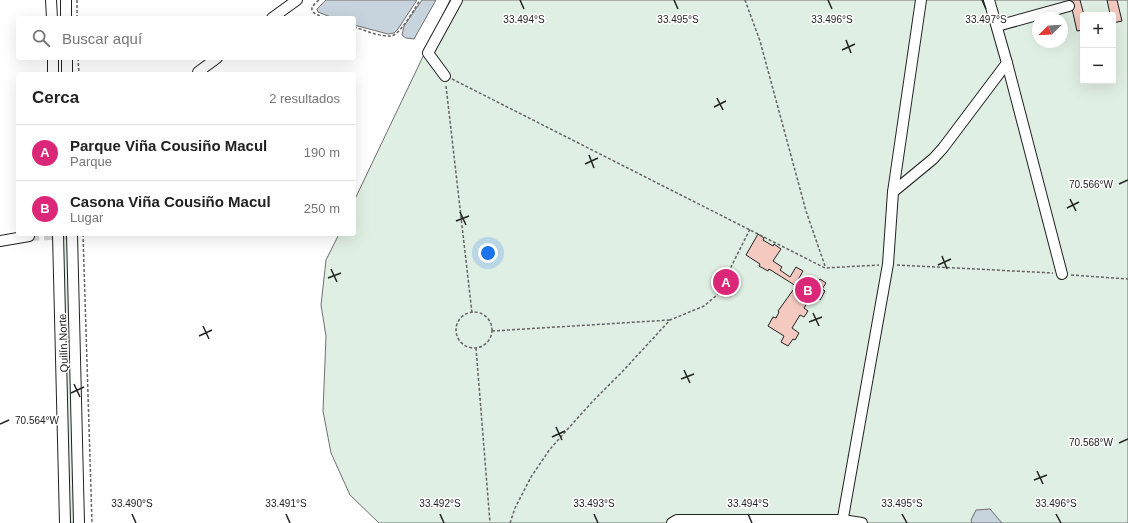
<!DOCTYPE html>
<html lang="es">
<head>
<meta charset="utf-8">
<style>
  body { margin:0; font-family:Arial,sans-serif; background:#f2f2f2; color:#222 }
  .controls { position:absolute; right:12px; top:12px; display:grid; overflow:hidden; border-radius:4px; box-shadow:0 4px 16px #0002 }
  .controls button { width:36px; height:36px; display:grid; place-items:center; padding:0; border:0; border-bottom:1px solid #e0e0e0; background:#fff; color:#222; font:20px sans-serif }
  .compass { position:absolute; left:1032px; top:12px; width:36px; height:36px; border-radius:50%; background:#fff; box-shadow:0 4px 16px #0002; rotate:246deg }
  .you { position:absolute; left:488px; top:253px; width:14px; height:14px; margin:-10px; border:3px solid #fff; border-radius:50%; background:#1a73e8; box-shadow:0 0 0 6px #1a73e833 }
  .badge { display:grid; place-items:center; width:26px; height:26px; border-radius:50%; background:#db2777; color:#fff; font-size:13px; font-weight:700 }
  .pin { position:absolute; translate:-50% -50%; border:2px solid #fff; box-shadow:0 1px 4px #0006 }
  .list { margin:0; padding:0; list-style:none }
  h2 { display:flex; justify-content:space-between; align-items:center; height:52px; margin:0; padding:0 16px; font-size:17px }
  h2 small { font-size:13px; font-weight:400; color:#767676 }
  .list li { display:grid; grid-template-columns:26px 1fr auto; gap:12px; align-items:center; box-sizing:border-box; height:56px; padding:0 16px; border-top:1px solid #e0e0e0 }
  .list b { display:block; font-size:15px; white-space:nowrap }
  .list p { margin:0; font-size:13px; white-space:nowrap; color:#767676 }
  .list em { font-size:13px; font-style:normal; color:#767676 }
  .icon { flex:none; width:22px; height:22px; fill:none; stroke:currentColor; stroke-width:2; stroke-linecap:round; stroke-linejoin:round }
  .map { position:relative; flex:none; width:1128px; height:523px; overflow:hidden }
  .search { position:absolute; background:#fff; box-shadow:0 4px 16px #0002; left:16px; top:16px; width:340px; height:44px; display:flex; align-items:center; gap:10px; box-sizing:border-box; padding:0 14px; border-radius:4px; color:#767676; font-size:15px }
  .panel { position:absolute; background:#fff; box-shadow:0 4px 16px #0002; left:16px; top:72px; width:340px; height:164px; border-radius:4px }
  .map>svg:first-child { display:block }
</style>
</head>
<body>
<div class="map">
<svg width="1128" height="523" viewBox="0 0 1128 523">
  <rect width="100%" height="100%" fill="#fff"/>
  <g fill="#e0efe3" stroke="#6f6f6f" fill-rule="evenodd">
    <path d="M450,0H1128V523H379L350,495L331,453L323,411L326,336L321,305L326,260L339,234H354V201ZM1083,15H1113V81H1083ZM1038,18H1062V42H1038Z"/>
    <path d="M62,234H68L76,523H70Z"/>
  </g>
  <g fill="#c7d3dd" stroke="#6f6f6f">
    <path d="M326,0H417L398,29L394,33L388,34L354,25V18H333L318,12L317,9Z"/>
    <path d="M422,0H436L414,39L406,38L402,35L404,26Z"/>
    <path d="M990,509L1002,523H972L971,520L976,510Z"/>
  </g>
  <g fill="#f3c9c0" stroke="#222">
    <path d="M1070,0H1080L1084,15L1083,30L1077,31Z"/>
    <path d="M1107,0H1117L1122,21L1113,23V15H1107L1110,14Z"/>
    <path d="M758,234L764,238L763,240L773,246L774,244L781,249L773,261L782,267L780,270L790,277L796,267L803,271L798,280L813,289L820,279L826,283L822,289L825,291L820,300L812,295L804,308L808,311L804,317L800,315L792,328L799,333L795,340L793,339L788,346L781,342L784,336L768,326L773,317L776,318L779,312L778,311L796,286L769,269L768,271L759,266L760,264L746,255Z"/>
  </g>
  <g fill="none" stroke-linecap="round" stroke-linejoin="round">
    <path stroke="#d3d3d3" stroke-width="10" stroke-dasharray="10 5" stroke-linecap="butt" d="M29,236L73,234"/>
    <g stroke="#222" stroke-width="12">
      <g id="minor">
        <path d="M51,0L52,18"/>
        <path d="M66,18V0"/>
        <path d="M272,18L297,0"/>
        <path d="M997,26L1069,6"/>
        <path d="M53,58V74"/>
        <path d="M67,58V74"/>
        <path d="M1007,63L1062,274"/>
        <path d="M198,74V72L217,58"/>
        <path d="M445,76L428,53L457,0"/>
        <path d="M893,192L933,159L943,148L1007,63L989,0"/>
        <path d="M58,234L65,523"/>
        <path d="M72,234L79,523"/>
        <path d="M0,241L29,236"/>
        <path d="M672,523L677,520H842L862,523"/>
        <path d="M842,523L888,264L893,192L921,0"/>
      </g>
    </g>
    <g stroke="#646464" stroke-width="1.5" stroke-dasharray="3 2" stroke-linecap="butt">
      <path d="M77,0V18"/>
      <path d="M319,0C305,11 314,14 326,18"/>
      <path d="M745,0L760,41L806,211L825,266"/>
      <path d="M354,27C365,30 379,37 391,36C400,35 415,8 420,0"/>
      <path d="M78,58L79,74"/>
      <path d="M452,79L825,268L879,265"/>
      <path d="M446,86L472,313"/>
      <path d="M83,234L92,523"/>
      <path d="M897,265L1053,273"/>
      <path d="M1071,275L1128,279"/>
      <circle cx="474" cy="330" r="18"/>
      <path d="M492,331L670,320"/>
      <path d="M476,348L490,523"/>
      <path d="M510,523L515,508L531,477L550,449L592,402L622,372L670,320L704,306L717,295L750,229"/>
    </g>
    <use href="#minor" stroke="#fff" stroke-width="10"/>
  </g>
  <path fill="none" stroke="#222" stroke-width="1.5" d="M520,0L524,9M674,0L678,9M828,0L832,9M982,0L986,9M846,40L851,53M842,50L855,44M717,98L723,110M714,107L726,101M589,155L594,168M585,164L598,158M1119,184L1128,180M1070,199L1076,211M1067,208L1079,202M460,212L466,225M456,221L469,216M942,256L947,269M938,265L951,259M331,269L337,282M328,278L341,273M813,313L819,326M809,322L822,317M203,326L209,339M199,336L212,330M684,370L690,383M681,379L694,374M74,384L80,397M71,393L84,387M0,424L9,420M556,427L562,440M552,437L565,431M1119,443L1128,439M1037,471L1043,484M1034,480L1047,475M132,514L136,523M286,514L290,523M440,514L444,523M594,514L598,523M748,514L752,523M902,514L907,523M1056,514L1061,523"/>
  <g text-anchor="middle" stroke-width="3" stroke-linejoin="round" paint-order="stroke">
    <g font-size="11" fill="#222" stroke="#fff">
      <text transform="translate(63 343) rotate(-92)" y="4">Quilín Norte</text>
    </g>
  </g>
  <g font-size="10" text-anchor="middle" fill="#222" stroke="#fff" stroke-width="3" stroke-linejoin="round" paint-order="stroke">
    <text x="524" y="23">33.494°S</text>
    <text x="678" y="23">33.495°S</text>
    <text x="832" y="23">33.496°S</text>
    <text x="986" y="23">33.497°S</text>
    <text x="1091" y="188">70.566°W</text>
    <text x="37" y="424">70.564°W</text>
    <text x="1091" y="446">70.568°W</text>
    <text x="132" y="507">33.490°S</text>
    <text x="286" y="507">33.491°S</text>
    <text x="440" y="507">33.492°S</text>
    <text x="594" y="507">33.493°S</text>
    <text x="748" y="507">33.494°S</text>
    <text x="902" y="507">33.495°S</text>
    <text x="1056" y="507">33.496°S</text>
  </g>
</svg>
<div class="controls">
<button>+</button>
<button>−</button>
</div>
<svg class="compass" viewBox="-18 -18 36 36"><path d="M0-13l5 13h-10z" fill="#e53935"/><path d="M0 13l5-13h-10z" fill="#767676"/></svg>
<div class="you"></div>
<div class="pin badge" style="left:726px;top:282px">A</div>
<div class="pin badge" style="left:808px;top:290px">B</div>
<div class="search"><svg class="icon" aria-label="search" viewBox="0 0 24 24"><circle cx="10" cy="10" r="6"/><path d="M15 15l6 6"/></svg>Buscar aquí</div>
<section class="panel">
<h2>Cerca<small>2 resultados</small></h2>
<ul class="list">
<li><span class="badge">A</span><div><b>Parque Viña Cousiño Macul</b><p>Parque</p></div><em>190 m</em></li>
<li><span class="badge">B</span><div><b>Casona Viña Cousiño Macul</b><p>Lugar</p></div><em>250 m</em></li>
</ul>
</section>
</div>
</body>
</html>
